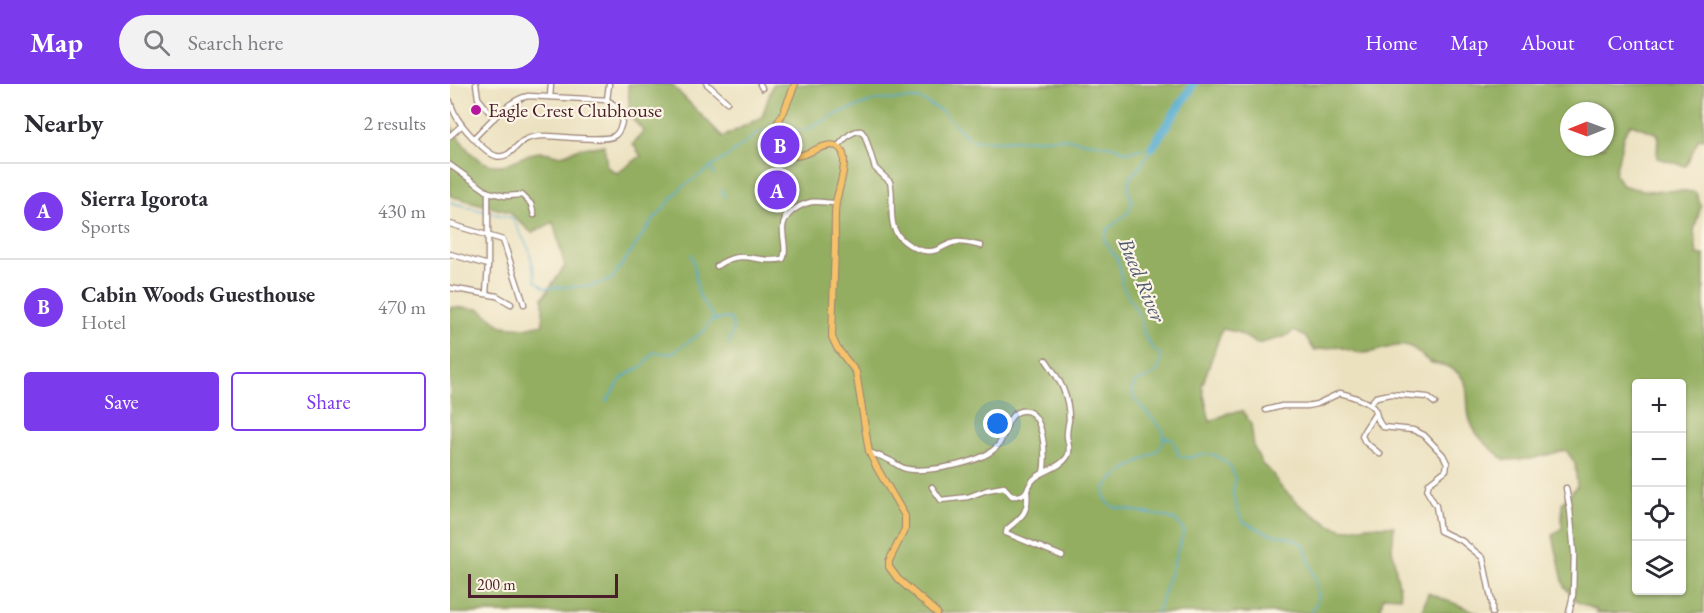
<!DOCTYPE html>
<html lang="en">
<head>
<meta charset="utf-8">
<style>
  body { margin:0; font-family:"EB Garamond",serif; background:#f2f2f3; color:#2b2b33 }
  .controls { position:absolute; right:18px; bottom:18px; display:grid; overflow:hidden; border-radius:6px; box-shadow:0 2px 4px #0004 }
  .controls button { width:54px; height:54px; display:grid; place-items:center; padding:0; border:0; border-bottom:2px solid #e1e1e2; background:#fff; color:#2b2b33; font:30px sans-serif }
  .compass { position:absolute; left:1110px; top:18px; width:54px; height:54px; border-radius:50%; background:#fff; box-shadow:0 2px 4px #0004; rotate:269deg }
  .scale { position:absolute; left:18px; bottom:15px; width:150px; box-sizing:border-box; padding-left:6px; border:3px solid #4a1f2b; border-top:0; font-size:16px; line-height:21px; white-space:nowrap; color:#4a1f2b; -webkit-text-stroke:4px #fcf5e5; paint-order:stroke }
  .you { position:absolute; left:548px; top:340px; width:21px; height:21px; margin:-15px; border:4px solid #fff; border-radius:50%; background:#1a73e8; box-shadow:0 0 0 9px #1a73e833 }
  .badge { display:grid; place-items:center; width:39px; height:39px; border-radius:50%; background:#7c3aed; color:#fff; font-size:20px; font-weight:700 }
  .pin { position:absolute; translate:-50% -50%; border:3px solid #fff; box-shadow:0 2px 6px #0006 }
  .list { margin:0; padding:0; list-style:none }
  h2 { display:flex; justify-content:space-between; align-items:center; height:78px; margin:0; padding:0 24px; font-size:26px }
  h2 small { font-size:20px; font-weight:400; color:#7c7c81 }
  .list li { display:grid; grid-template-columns:39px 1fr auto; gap:18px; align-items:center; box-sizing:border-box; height:96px; padding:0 24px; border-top:2px solid #e1e1e2 }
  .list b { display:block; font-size:22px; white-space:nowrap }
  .list p { margin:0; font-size:20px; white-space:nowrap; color:#7c7c81 }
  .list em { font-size:20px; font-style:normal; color:#7c7c81 }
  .actions { display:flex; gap:12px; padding:18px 24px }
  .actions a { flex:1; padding:14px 0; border:2px solid #7c3aed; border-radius:6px; text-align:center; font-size:21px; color:#7c3aed }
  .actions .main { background:#7c3aed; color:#fff }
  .icon { flex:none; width:33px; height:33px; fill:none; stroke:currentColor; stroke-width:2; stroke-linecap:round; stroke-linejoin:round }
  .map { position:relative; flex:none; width:1254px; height:529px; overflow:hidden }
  header { display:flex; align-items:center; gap:36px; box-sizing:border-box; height:84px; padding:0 30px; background:#7c3aed; color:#fff }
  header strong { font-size:28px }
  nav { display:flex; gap:33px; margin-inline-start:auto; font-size:21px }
  .search { width:420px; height:54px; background:#f2f2f3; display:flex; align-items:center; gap:15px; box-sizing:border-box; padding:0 21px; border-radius:33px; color:#7c7c81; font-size:22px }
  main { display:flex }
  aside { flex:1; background:#fff }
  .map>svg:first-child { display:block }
</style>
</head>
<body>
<header>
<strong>Map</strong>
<div class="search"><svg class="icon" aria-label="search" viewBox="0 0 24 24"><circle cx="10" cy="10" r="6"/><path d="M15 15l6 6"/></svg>Search here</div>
<nav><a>Home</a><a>Map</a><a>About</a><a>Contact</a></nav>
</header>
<main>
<aside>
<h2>Nearby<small>2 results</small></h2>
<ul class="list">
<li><span class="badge">A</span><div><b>Sierra Igorota</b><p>Sports</p></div><em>430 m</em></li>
<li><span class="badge">B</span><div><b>Cabin Woods Guesthouse</b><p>Hotel</p></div><em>470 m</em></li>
</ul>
<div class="actions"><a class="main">Save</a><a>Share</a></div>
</aside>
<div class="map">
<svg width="1254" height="529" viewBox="0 0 1254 529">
  <rect width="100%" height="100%" fill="#fcf5e5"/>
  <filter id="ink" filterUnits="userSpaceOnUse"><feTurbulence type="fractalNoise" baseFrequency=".0167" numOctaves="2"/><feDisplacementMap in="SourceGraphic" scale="12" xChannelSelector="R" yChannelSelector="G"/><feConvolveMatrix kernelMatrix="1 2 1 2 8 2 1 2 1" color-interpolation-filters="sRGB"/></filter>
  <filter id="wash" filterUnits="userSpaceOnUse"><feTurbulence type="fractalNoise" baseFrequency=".008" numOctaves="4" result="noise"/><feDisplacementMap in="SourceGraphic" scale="24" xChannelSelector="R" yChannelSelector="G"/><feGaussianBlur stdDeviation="1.35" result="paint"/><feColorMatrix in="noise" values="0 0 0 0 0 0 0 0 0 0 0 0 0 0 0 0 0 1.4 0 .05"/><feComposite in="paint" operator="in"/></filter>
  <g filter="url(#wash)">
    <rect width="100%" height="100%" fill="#ebe1bf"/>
    <g fill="#93ae60" stroke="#6e6646" stroke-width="1.5" fill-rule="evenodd">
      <path d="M178,0H221L273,53L312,33L323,0H1254V55L1249,54L1236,82L1207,74L1208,50L1181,40L1174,50L1165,90L1172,101C1183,105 1194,107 1206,107C1220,107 1233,105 1246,109L1251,122L1244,147L1247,171H1254V529H1146L1147,526L1127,518L1114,502L1103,451L1112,444V419L1127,402L1125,379L1116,366L1080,375L1055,376C1043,366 1027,355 1021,339C1012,318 1027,296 998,283C993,280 986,281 980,278C972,274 968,265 958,262C949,258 925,269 913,269C904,269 895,264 886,262L880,264L864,266L856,253L844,247L834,253L807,260L787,248L772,245L752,302L760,338L778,329L793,327L801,340L804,364L812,380L823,390L830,402L851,422L880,441L894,446L917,442H944L942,465L951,513L933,512L930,529H0V223L30,225L52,242L75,244L93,240V213L115,182L103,138L82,149L59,128L0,112V40C11,58 29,88 56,80C67,77 78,68 91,68C97,67 103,71 109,71C117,71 124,65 131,64C140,62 144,64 154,61L157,83L167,89L191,72L183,60L194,47L180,33ZM1119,27H1155V63H1119ZM1186,300H1232V506H1186Z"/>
      <path d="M978,509L1029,529H971Z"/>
    </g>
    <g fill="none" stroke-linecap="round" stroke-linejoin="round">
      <g stroke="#52acd0" stroke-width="1.5">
        <path d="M325,47L356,46L389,29L427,16L470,15L493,28L520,56L548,57L611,54L663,62L677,68L702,63"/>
        <path d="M702,63L690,83L681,92L678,105L682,117L678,129L658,145L654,156L667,175L670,184L672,201L690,233L694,250L702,264L711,271C710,292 703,292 685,298L682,306L684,315L713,346C714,353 714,359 710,364C699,377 630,398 663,423L717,433L727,437L734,447L707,529"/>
        <path d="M260,83L264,91"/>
        <path d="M272,106L275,113"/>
        <path d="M0,118L36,128"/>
        <path d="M41,129L62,134L79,165L86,197L95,204L140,202L161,196L201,139L231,104L285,67L309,48L320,47"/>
        <path d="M241,170C247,185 244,193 248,208C251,218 260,227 266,236L279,234C287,241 281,252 278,261"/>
        <path d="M156,318L173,293L194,281L204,268L221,270L255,246L260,236H266"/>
        <path d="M714,353L723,356L729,372L739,374L751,370L765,371L773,376L781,383L785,394L783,410L788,428L794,438L820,450L842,454L854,461L866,498L868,516L861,529"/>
      </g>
      <path stroke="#52acd0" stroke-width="9" d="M702,63L740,6L743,0"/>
    </g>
  </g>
  <g filter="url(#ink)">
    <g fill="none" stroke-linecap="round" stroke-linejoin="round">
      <g stroke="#9a8075" stroke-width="7">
        <g id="minor">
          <path d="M26,0L28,14L44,34"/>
          <path d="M257,0L277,18"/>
          <path d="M310,0L312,4"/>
          <path d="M100,13L101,0"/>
          <path d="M157,16L159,0"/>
          <path d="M0,17C1,21 3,26 5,30C10,41 34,68 46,72C59,75 64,63 73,57C79,53 87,52 95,52C108,52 155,58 164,52C170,48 173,38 172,31L163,20L157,16L78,12C58,16 38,40 24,54"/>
          <path d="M0,52L12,41"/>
          <path d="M388,62C394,56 401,46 411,47L415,52L425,84L440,98C444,113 439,129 444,144C449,157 468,169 482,167C491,166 498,158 508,158C516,158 523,160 531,162"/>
          <path d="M0,81L38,108V181L36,209"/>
          <path d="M38,108L55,112L72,111L81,120L84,131"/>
          <path d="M335,134L336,92"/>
          <path d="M0,140L53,156L74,220"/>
          <path d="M0,170L38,181"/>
          <path d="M267,182C293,163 306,181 333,175C337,167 333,156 333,147C331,132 348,121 361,118C369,117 378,119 386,119"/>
          <path d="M0,204L47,212L61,220"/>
          <path d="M920,320L926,313L941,310L977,313L985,319"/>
          <path d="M816,326L832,322H857L867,320L890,309C899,311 921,318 925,326C928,333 927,338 933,343L963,346L974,351L993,371L997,379L996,386L979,399L977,407L986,422L990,447L1012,457L1033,474L1042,519V529"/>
          <path d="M925,330L914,347L912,352L915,358L930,370"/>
          <path d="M419,368C426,371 434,373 441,377C446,380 451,384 457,385C478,389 536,379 549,360C556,350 556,330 571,327C594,322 597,374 593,389"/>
          <path d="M482,403L491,416L518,413L537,406L554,403L562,412C581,413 575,402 585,394C595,386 610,384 617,373C622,366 617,358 617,351C617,346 618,341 619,336C619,311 610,296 596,276"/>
          <path d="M1116,404L1120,426L1124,469L1123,511L1119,529"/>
          <path d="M577,408C579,428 572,433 557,445L556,449L612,472"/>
        </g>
      </g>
      <g stroke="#9a8075" stroke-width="8">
        <path id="major" d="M345,0L334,27L315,62V65C325,72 344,74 355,70C364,67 376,59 386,62C403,67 388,106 386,118C384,132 385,146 385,160C384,191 383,222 382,253L387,264L406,288L419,368L427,384L455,432V445L439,477V483L448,495L487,529"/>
      </g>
      <use href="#minor" stroke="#fff" stroke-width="4.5"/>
      <use href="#major" stroke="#f4c26a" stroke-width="6"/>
    </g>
  </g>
  <circle fill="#b5179e" stroke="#fcf5e5" stroke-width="2" cx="26" cy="26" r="6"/>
  <g text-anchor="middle" stroke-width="4.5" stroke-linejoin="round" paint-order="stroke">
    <g font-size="20" fill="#4a1f2b" stroke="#fcf5e5" text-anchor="start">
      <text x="38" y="33">Eagle Crest Clubhouse</text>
    </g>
    <g font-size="21" font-style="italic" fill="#4d576d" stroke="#fcf5e5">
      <text transform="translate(692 196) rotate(67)" y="7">Bued River</text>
    </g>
  </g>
</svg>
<div class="controls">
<button>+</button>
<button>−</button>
<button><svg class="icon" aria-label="locate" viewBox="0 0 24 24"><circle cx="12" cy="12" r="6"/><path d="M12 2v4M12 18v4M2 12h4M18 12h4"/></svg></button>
<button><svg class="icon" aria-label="layers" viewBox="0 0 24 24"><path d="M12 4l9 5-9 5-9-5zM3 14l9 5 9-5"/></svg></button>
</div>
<svg class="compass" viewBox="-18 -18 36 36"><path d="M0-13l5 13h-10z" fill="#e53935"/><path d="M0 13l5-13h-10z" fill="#7c7c81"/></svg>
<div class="scale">200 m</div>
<div class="you"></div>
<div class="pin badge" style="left:327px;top:106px">A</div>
<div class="pin badge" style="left:330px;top:61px">B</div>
</div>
</main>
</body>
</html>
